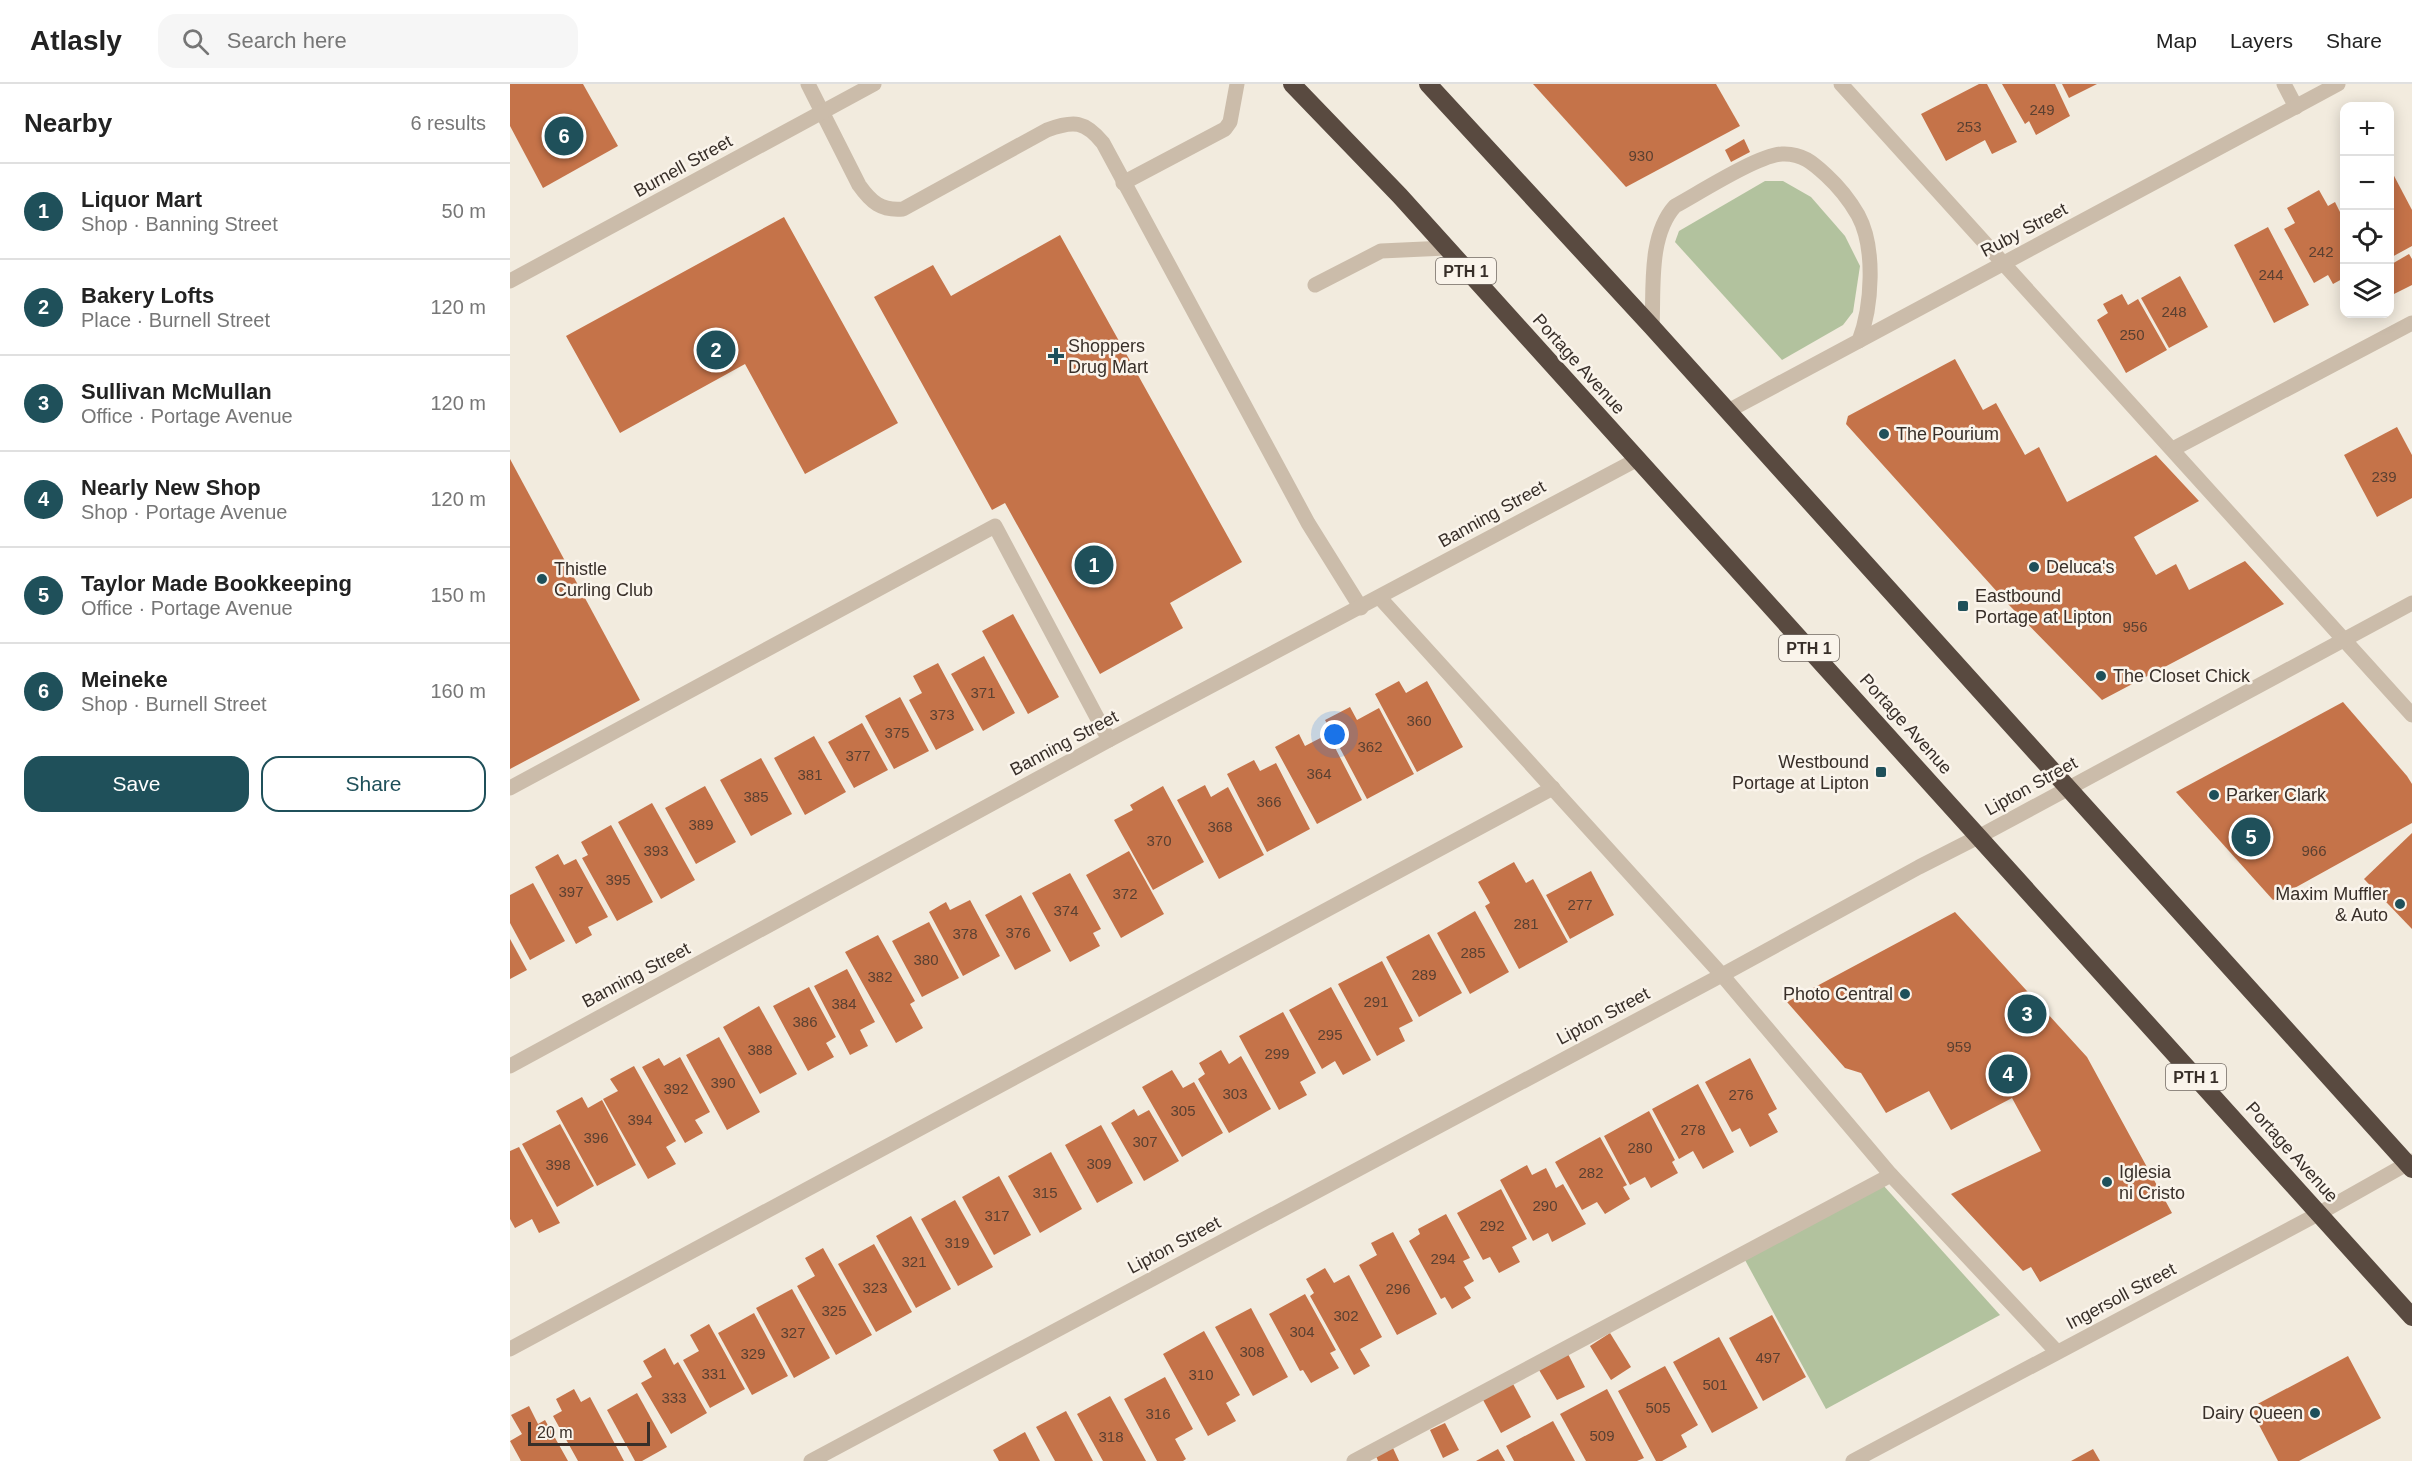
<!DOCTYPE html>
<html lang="en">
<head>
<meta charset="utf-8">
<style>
  body { margin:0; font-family:Helvetica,sans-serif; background:#f6f6f6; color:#222 }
  .controls { position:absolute; right:18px; top:18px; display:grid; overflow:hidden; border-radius:12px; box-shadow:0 3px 15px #0003 }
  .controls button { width:54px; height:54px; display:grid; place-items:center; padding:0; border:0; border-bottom:2px solid #e0e0e0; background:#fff; color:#222; font:30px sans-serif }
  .scale { position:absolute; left:18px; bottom:15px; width:122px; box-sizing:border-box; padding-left:6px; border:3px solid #382f29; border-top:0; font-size:16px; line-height:21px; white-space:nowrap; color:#382f29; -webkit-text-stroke:4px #faf4eb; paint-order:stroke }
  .you { position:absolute; left:825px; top:651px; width:21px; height:21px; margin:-15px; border:4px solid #fff; border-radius:50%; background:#1a73e8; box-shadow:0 0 0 9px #1a73e833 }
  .badge { display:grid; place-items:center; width:39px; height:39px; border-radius:50%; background:#1f505a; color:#fff; font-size:20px; font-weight:700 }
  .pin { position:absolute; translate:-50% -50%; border:3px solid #fff; box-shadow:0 2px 6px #0006 }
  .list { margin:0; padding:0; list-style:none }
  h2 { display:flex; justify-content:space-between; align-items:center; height:78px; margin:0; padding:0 24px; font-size:26px }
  h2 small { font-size:20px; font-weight:400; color:#767676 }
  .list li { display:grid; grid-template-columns:39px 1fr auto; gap:18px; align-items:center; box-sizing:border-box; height:96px; padding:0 24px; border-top:2px solid #e0e0e0 }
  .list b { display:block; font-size:22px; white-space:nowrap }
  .list p { margin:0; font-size:20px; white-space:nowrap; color:#767676 }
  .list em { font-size:20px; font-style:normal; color:#767676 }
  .actions { display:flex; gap:12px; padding:18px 24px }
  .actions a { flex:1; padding:14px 0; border:2px solid #1f505a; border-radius:18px; text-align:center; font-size:21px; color:#1f505a }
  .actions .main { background:#1f505a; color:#fff }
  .icon { flex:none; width:33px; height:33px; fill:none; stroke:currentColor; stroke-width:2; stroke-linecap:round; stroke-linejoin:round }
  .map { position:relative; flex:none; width:1902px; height:1377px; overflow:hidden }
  header { display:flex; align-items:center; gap:36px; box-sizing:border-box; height:84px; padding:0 30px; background:#fff; border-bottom:2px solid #e0e0e0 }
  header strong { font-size:28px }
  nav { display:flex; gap:33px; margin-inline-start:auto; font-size:21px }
  .search { width:420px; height:54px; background:#f6f6f6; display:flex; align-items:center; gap:15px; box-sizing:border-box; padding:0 21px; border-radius:18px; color:#767676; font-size:22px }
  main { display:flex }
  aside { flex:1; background:#fff }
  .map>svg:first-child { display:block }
</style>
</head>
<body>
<header>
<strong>Atlasly</strong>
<div class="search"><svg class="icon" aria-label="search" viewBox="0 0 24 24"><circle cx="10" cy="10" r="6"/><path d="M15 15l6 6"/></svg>Search here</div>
<nav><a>Map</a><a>Layers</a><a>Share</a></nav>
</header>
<main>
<aside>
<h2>Nearby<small>6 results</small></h2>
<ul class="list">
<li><span class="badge">1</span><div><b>Liquor Mart</b><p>Shop · Banning Street</p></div><em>50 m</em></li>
<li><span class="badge">2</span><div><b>Bakery Lofts</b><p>Place · Burnell Street</p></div><em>120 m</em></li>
<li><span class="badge">3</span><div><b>Sullivan McMullan</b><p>Office · Portage Avenue</p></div><em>120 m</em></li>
<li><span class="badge">4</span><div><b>Nearly New Shop</b><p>Shop · Portage Avenue</p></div><em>120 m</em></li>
<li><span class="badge">5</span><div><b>Taylor Made Bookkeeping</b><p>Office · Portage Avenue</p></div><em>150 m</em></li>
<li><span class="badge">6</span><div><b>Meineke</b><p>Shop · Burnell Street</p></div><em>160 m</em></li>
</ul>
<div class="actions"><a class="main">Save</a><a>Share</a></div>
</aside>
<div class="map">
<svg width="1902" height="1377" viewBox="0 0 1902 1377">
  <rect width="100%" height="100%" fill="#f2ebde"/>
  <g fill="#b2c29e">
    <path d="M1255,97H1273L1301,113L1335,152L1350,182L1343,228L1333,241L1272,276L1165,158L1169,147Z"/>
    <path d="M1373,1101L1490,1231L1316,1325L1235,1176Z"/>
  </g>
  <g fill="#c57349">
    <path d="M0,0H73L108,62L33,104L0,42Z"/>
    <path d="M1023,0H1206L1230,42L1116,103Z"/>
    <path d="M1469,0H1477L1507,58L1482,70L1475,56L1436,77L1411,30Z"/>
    <path d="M1492,0H1545L1560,32L1526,51L1519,37L1515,40Z"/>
    <path d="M1552,0H1587L1559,14Z"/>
    <path d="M1234,55L1240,68L1221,78L1215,66Z"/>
    <path d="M1882,88L1902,126V162L1880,174V89Z"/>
    <path d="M1809,106L1818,122L1825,118L1834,136V194L1823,200L1818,191L1804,199L1774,145L1785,139L1777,124Z"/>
    <path d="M274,133L388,339L295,390L235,280L110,349L56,252Z"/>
    <path d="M1758,143L1799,221L1764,239L1724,161Z"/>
    <path d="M550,151L732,478L660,519L673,544L590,590L495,419L482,426L364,213L423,181L441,212Z"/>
    <path d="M1899,170L1902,175V201L1884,210L1880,202V181Z"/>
    <path d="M1670,192L1698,243L1659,264L1631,214Z"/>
    <path d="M1612,210L1618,221L1628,215L1657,266L1616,289L1587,236L1598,229L1593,220Z"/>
    <path d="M1445,275L1473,326L1486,319L1515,371L1529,363L1557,418L1646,371L1689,417L1624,453L1646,491L1666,480L1679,506L1735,477L1774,520L1592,616L1499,521L1336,340L1338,332Z"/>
    <path d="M1887,343L1902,371V414L1867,433L1834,371Z"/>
    <path d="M0,375L130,616L0,685Z"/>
    <path d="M503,530L549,613L518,630L472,547Z"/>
    <path d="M474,572L505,629L473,647L441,590Z"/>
    <path d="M428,579L464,646L426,666L399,616L412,609L403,592Z"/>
    <path d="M889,597L896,609L917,597L953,663L907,688L865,610Z"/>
    <path d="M390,613L419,667L384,685L355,632Z"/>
    <path d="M1833,618L1897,692L1902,700V739L1763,816L1666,708Z"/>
    <path d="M840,623L847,636L869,624L904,690L857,715L815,636Z"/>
    <path d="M352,639L378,686L344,704L318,658Z"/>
    <path d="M789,650L795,662L818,650L852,716L807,740L765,663Z"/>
    <path d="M304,652L336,708L295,731L264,674Z"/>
    <path d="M251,674L282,730L241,752L210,696Z"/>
    <path d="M744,676L750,687L766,679L800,745L757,768L717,690Z"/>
    <path d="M695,701L701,713L718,703L754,771L709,795L667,716Z"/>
    <path d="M195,702L226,758L186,780L155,724Z"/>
    <path d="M653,702L694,778L643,806L604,736L623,726L620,721Z"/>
    <path d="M142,719L185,796L151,815L108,738Z"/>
    <path d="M101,741L143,818L107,837L72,774L78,771L71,758Z"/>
    <path d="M1902,749V845L1854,795Z"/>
    <path d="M619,767L654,830L611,854L576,791Z"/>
    <path d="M48,770L54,781L66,775L98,833L78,843L82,851L66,860L25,783Z"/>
    <path d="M1004,778L1016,799L1023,795L1058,858L1009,885L975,822L980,819L968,798Z"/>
    <path d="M1081,787L1104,831L1060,855L1036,811Z"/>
    <path d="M560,789L591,845L583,849L590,862L560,878L522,809Z"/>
    <path d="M23,799L55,857L20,876L0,839V811Z"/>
    <path d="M511,811L541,867L505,886L475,831Z"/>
    <path d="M460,816L490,872L453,892L419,828L436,818L440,826Z"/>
    <path d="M965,827L999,888L960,910L927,849Z"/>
    <path d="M1445,828L1577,973L1662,1129L1530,1198L1521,1183L1513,1187L1441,1110L1531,1067L1502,1014L1441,1046L1419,1007L1376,1029L1351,989L1335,984L1277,918Z"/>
    <path d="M419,838L449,894L412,913L382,857Z"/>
    <path d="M919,850L952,909L909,933L876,873Z"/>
    <path d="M368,851L405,917L400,920L413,944L386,959L335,868Z"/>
    <path d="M0,855L17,886L0,895Z"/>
    <path d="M872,877L903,937L889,944L895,957L867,972L828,900Z"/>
    <path d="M337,885L365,938L350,946L358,962L340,971L304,902Z"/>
    <path d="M299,903L326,953L316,959L324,973L298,987L263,922Z"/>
    <path d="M821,903L861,976L833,991L825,977L812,985L779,926Z"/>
    <path d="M249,922L287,990L250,1010L213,943Z"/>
    <path d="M773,928L806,989L790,998L797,1011L769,1026L729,952Z"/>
    <path d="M209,953L250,1028L217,1046L176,971Z"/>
    <path d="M711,966L719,980L731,972L761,1025L719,1049L688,995L695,990L689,979Z"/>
    <path d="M170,973L200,1028L185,1036L193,1049L175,1059L132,983L149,974L154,982Z"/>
    <path d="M1240,974L1267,1025L1258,1030L1268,1048L1240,1063L1230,1044L1222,1048L1195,998Z"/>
    <path d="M124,982L166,1057L156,1063L166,1080L138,1095L93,1015L108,1007L100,995Z"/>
    <path d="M662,986L673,1004L684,998L713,1049L672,1073L632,1003Z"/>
    <path d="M1188,1000L1224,1068L1193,1085L1183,1067L1169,1075L1142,1025Z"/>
    <path d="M72,1013L78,1024L92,1016L126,1081L87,1102L46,1027Z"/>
    <path d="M624,1025L628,1032L639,1026L669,1077L634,1097L601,1039Z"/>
    <path d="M1139,1027L1165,1076L1162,1078L1168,1089L1141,1104L1135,1093L1120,1101L1094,1052Z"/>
    <path d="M50,1040L84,1102L47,1123L12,1060Z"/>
    <path d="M591,1041L623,1099L587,1119L555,1061Z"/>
    <path d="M1090,1053L1117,1101L1113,1103L1120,1115L1095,1130L1087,1118L1072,1126L1045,1078Z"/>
    <path d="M9,1063L50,1139L29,1149L22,1135L5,1144L0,1135V1067Z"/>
    <path d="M541,1068L572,1125L530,1149L498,1092Z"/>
    <path d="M1017,1081L1022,1091L1036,1084L1046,1104L1053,1100L1076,1140L1042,1158L1038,1149L1023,1157L990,1096Z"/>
    <path d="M489,1092L521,1151L484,1171L452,1113Z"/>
    <path d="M991,1105L1017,1155L1002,1163L1010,1178L989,1189L980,1173L973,1176L947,1129Z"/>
    <path d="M445,1116L483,1183L448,1202L411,1135Z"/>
    <path d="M936,1130L960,1174L953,1177L964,1197L954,1203L961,1214L942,1225L935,1213L931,1215L899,1157L910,1150L908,1145Z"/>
    <path d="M401,1132L441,1205L406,1224L366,1152Z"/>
    <path d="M883,1148L927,1230L887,1251L849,1181L867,1171L861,1159Z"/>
    <path d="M364,1160L402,1228L366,1248L328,1180Z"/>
    <path d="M313,1164L362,1251L326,1271L287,1202L305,1192L295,1174Z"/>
    <path d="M815,1184L824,1199L839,1191L872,1253L850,1265L860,1282L844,1291L800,1212L804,1209L796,1195Z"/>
    <path d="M282,1205L320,1274L284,1294L246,1224Z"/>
    <path d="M795,1210L826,1266L820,1269L829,1284L801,1299L793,1286L790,1287L759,1230Z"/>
    <path d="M741,1224L778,1293L743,1312L705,1243Z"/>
    <path d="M244,1229L278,1292L242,1311L208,1249Z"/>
    <path d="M1262,1231L1296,1293L1253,1317L1219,1254Z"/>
    <path d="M199,1240L235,1305L200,1324L173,1276L189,1267L180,1251Z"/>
    <path d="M694,1247L730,1311L716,1319L726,1337L698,1352L653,1270Z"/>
    <path d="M1100,1249L1121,1283L1101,1296L1080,1262Z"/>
    <path d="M1209,1253L1248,1324L1202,1349L1163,1278Z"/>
    <path d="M155,1264L164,1281L168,1278L197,1329L161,1350L131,1299L142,1293L133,1277Z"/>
    <path d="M1058,1270L1075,1303L1047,1316L1029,1286Z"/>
    <path d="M1838,1272L1871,1334L1789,1377H1768L1740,1324Z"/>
    <path d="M1155,1282L1188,1341L1171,1351L1177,1363L1152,1377H1146L1108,1307Z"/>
    <path d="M655,1293L683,1345L665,1355L676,1375L673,1377H647L614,1315Z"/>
    <path d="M1002,1298L1021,1333L991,1349L972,1314Z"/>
    <path d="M64,1305L71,1318L80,1313L114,1377H68L43,1332L52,1327L46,1315Z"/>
    <path d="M1097,1305L1134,1374L1127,1377H1076L1050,1330Z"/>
    <path d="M127,1309L157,1363L132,1377H125L97,1326Z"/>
    <path d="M600,1312L636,1377H593L567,1330Z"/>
    <path d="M19,1322L28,1340L35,1336L58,1377H11L0,1357L12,1350L1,1331Z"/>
    <path d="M556,1327L583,1377H545L526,1343Z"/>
    <path d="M1043,1337L1065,1377H1004L996,1362Z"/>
    <path d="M935,1339L949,1366L933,1374L920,1346Z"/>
    <path d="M515,1348L530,1377H489L483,1366Z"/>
    <path d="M883,1364L889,1377H868L866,1372Z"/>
    <path d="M988,1365L995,1377H966Z"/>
    <path d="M1583,1365L1590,1377H1561Z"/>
  </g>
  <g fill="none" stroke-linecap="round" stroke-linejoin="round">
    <g stroke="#cbbcaa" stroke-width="15">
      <path d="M298,0L349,101C361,118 371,127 393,125L537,46C564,36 575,37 593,59L798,439L851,524"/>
      <path d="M1331,0L1902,631"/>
      <path d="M1774,0L1786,23"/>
      <path d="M613,99L715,45L720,38L727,0"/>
      <path d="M0,197L364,0"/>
      <path d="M805,201L871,167L936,164"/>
      <path d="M1142,243C1144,205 1138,152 1165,122C1189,109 1248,71 1272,70C1292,69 1303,79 1316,91C1328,102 1340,117 1348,131C1366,164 1362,223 1349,257"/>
      <path d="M1218,327L1828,0"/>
      <path d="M1663,365L1902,239"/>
      <path d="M870,514L1212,891L1381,1091L1547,1268"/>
      <path d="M0,704L485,442L599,656"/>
      <path d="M0,982L599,656L1128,375"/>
      <path d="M0,1265L1043,704"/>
      <path d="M301,1377L1212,891L1409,783L1470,752L1902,519"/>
      <path d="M844,1377L1381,1091"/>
      <path d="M1343,1377L1808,1130L1902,1077"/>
    </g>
    <g stroke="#594a40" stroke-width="18">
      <path d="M782,0L890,112L1902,1233"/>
      <path d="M918,0L1142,243L1902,1085"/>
    </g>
  </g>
  <g fill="#1f505a" stroke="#faf4eb" stroke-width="2">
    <path d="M543 263h6v6h6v6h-6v6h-6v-6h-6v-6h6z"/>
    <circle cx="1374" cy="350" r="6"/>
    <circle cx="1524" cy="483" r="6"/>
    <circle cx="32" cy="495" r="6"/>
    <rect x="1447" y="516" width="12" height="12" rx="3"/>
    <circle cx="1591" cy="592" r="6"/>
    <rect x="1365" y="682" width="12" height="12" rx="3"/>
    <circle cx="1704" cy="711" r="6"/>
    <circle cx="1890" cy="820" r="6"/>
    <circle cx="1395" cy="910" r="6"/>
    <circle cx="1597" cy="1098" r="6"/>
    <circle cx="1805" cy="1329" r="6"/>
  </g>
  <g text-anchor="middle" stroke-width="5" stroke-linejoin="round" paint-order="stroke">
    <g font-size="15" fill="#5b4031">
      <text x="1532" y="31">249</text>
      <text x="1459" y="48">253</text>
      <text x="1131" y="77">930</text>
      <text x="1811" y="173">242</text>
      <text x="1761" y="196">244</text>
      <text x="1664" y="233">248</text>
      <text x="1622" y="256">250</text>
      <text x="1874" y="398">239</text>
      <text x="1625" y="548">956</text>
      <text x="473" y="614">371</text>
      <text x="432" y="636">373</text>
      <text x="909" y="642">360</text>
      <text x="387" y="654">375</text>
      <text x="860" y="668">362</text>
      <text x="348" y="677">377</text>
      <text x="809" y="695">364</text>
      <text x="300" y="696">381</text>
      <text x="246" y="718">385</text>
      <text x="759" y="723">366</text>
      <text x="191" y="746">389</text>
      <text x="710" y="748">368</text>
      <text x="649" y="762">370</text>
      <text x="146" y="772">393</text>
      <text x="1804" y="772">966</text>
      <text x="108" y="801">395</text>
      <text x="61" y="813">397</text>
      <text x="615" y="815">372</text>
      <text x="1070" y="826">277</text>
      <text x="556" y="832">374</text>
      <text x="1016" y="845">281</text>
      <text x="508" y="854">376</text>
      <text x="455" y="855">378</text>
      <text x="963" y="874">285</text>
      <text x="416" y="881">380</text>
      <text x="914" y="896">289</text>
      <text x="370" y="898">382</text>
      <text x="866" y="923">291</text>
      <text x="334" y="925">384</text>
      <text x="295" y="943">386</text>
      <text x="820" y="956">295</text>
      <text x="1449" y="968">959</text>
      <text x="250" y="971">388</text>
      <text x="767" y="975">299</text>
      <text x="213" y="1004">390</text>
      <text x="166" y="1010">392</text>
      <text x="725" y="1015">303</text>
      <text x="1231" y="1016">276</text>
      <text x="673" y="1032">305</text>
      <text x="130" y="1041">394</text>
      <text x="1183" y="1051">278</text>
      <text x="86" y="1059">396</text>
      <text x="635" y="1063">307</text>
      <text x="1130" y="1069">280</text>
      <text x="589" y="1085">309</text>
      <text x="48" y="1086">398</text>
      <text x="1081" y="1094">282</text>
      <text x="535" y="1114">315</text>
      <text x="1035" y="1127">290</text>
      <text x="487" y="1137">317</text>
      <text x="982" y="1147">292</text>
      <text x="447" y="1164">319</text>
      <text x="933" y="1180">294</text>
      <text x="404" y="1183">321</text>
      <text x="365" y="1209">323</text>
      <text x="888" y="1210">296</text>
      <text x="324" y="1232">325</text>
      <text x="836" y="1237">302</text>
      <text x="792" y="1253">304</text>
      <text x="283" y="1254">327</text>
      <text x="742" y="1273">308</text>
      <text x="243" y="1275">329</text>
      <text x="1258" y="1279">497</text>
      <text x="204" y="1295">331</text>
      <text x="691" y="1296">310</text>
      <text x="1205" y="1306">501</text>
      <text x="164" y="1319">333</text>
      <text x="1148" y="1329">505</text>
      <text x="648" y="1335">316</text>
      <text x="1092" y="1357">509</text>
      <text x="601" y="1358">318</text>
    </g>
    <g fill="#faf4eb" stroke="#726a63" stroke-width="1.5">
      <rect x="926" y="174" width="60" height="26" rx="4.5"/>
      <rect x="1269" y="551" width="60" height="26" rx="4.5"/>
      <rect x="1656" y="980" width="60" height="26" rx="4.5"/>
    </g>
    <g font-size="16" font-weight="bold" fill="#382f29">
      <text x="956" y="193">PTH 1</text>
      <text x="1299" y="570">PTH 1</text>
      <text x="1686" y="999">PTH 1</text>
    </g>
    <g font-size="18" fill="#382f29" stroke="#faf4eb">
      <text transform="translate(173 82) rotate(-29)" y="6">Burnell Street</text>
      <text transform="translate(1514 146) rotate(-28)" y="6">Ruby Street</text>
      <text transform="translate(1069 280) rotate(48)" y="6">Portage Avenue</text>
      <text transform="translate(982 430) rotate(-29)" y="6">Banning Street</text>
      <text transform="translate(1396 640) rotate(48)" y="6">Portage Avenue</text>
      <text transform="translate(554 659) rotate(-28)" y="6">Banning Street</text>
      <text transform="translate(1521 702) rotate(-29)" y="6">Lipton Street</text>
      <text transform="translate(126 891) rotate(-28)" y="6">Banning Street</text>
      <text transform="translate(1093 932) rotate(-28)" y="6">Lipton Street</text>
      <text transform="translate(1782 1068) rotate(48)" y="6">Portage Avenue</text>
      <text transform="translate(664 1161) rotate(-28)" y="6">Lipton Street</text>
      <text transform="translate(1611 1212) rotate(-28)" y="6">Ingersoll Street</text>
    </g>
    <g font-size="18" fill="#382f29" stroke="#faf4eb" text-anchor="start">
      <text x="558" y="268">Shoppers<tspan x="558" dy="21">Drug Mart</tspan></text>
      <text x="1386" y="356">The Pourium</text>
      <text x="1536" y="489">Deluca's</text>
      <text x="44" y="491">Thistle<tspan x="44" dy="21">Curling Club</tspan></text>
      <text x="1465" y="518">Eastbound<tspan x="1465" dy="21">Portage at Lipton</tspan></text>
      <text x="1603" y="598">The Closet Chick</text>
      <text x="1359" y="684" text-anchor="end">Westbound<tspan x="1359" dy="21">Portage at Lipton</tspan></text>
      <text x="1716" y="717">Parker Clark</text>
      <text x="1878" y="816" text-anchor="end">Maxim Muffler<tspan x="1878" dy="21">&amp; Auto</tspan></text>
      <text x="1383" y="916" text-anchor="end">Photo Central</text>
      <text x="1609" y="1094">Iglesia<tspan x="1609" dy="21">ni Cristo</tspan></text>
      <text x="1793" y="1335" text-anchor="end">Dairy Queen</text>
    </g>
  </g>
</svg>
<div class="controls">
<button>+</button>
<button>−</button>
<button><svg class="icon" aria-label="locate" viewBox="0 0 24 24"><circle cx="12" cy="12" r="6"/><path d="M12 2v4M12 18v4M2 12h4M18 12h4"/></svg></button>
<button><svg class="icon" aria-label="layers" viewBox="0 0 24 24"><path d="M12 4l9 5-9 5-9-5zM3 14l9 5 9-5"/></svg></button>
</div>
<div class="scale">20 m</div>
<div class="you"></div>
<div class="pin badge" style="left:584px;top:481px">1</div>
<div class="pin badge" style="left:206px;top:266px">2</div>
<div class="pin badge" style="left:1517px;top:930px">3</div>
<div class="pin badge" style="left:1498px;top:990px">4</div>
<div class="pin badge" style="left:1741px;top:753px">5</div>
<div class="pin badge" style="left:54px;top:52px">6</div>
</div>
</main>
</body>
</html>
